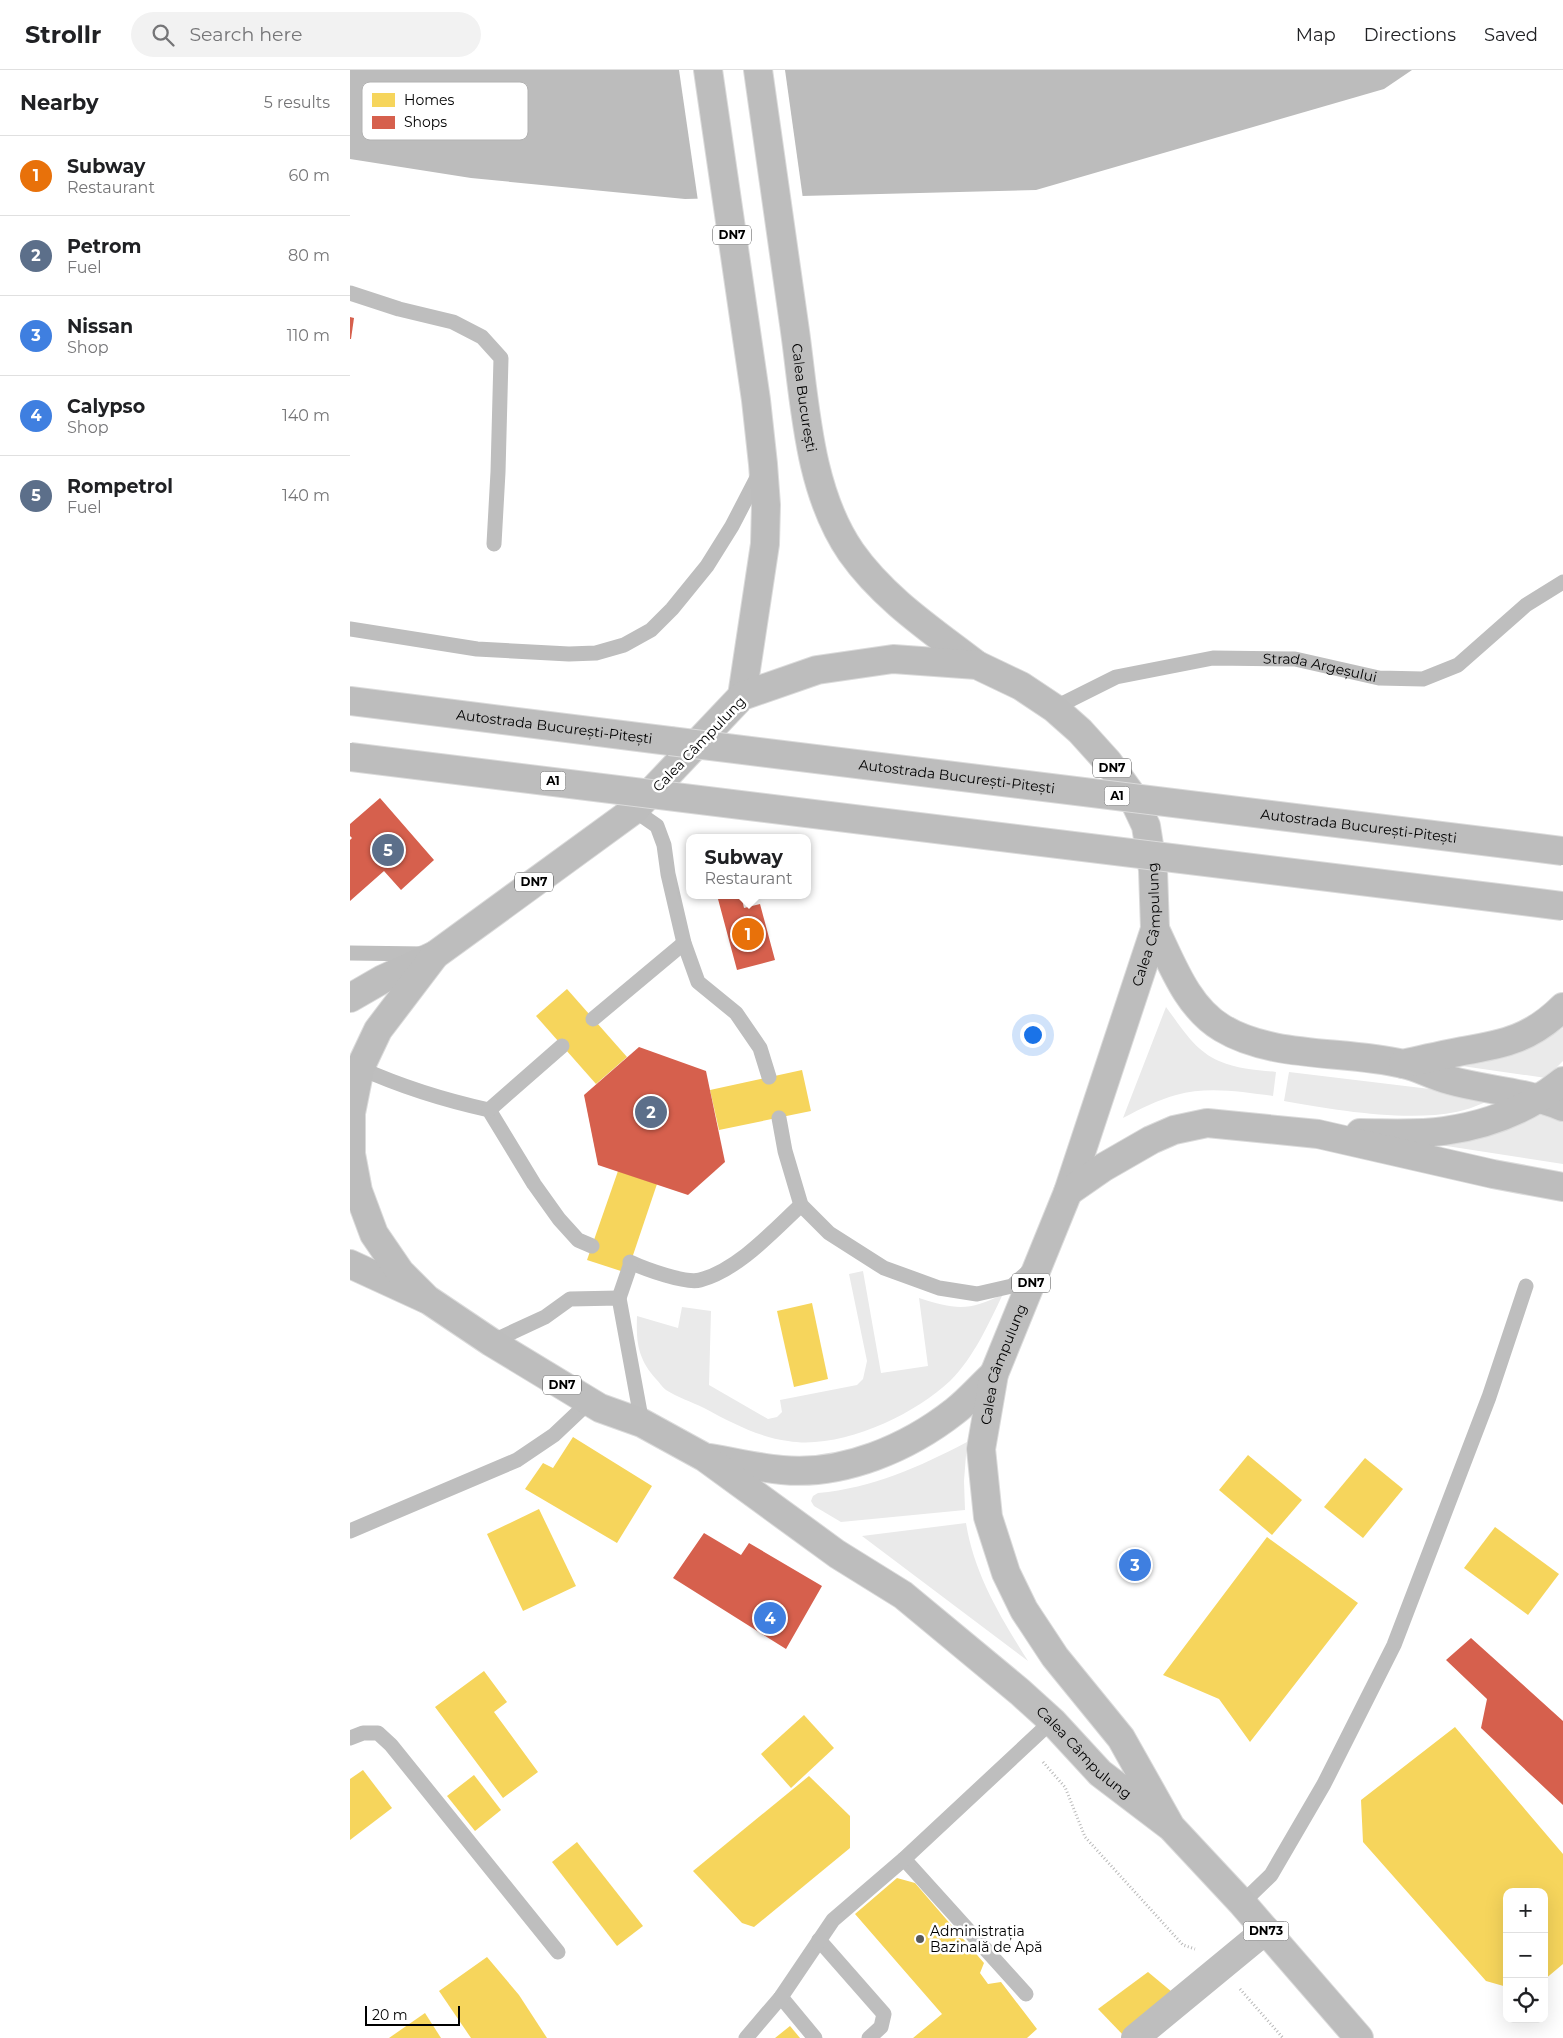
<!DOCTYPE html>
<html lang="en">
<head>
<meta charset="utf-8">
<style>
  body { margin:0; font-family:Montserrat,sans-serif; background:#f2f2f2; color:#202124 }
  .controls { position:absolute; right:15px; bottom:15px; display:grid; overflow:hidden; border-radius:10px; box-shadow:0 5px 20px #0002 }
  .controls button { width:45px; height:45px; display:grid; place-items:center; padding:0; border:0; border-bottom:1px solid #e0e0e0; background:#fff; color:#202124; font:25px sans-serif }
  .scale { position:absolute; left:15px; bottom:12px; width:95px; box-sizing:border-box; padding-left:5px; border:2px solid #000; border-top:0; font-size:14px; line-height:18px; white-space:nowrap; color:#000; -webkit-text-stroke:4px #fff; paint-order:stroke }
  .you { position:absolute; left:682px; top:964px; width:18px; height:18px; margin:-12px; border:4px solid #fff; border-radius:50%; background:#1a73e8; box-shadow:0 0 0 8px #1a73e833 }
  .badge { display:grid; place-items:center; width:32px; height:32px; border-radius:50%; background:#0b8043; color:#fff; font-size:16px; font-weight:700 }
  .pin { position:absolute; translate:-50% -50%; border:2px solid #fff; box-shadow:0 1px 5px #0006 }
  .popup { position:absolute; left:336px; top:764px; width:125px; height:65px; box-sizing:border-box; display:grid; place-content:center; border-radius:10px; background:#fff; filter:drop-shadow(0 1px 4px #0005); font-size:16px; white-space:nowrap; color:#757577 }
  .popup b { font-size:19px; color:#202124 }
  .popup::after { content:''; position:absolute; left:50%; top:100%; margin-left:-10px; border:10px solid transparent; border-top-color:#fff }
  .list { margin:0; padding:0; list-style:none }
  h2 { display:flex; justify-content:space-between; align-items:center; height:65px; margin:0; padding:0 20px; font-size:21px }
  h2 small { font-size:16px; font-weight:400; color:#757577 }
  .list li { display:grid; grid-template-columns:32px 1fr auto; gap:15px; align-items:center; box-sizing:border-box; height:80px; padding:0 20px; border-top:1px solid #e0e0e0 }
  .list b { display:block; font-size:19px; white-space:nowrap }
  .list p { margin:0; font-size:16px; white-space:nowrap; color:#757577 }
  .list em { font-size:16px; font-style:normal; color:#757577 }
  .icon { flex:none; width:28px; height:28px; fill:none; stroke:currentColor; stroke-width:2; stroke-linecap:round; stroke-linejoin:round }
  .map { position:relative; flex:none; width:1213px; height:1968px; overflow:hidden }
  header { display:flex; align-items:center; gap:30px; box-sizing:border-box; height:70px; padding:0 25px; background:#fff; border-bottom:1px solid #e0e0e0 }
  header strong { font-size:24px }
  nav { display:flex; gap:28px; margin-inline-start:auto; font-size:18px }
  .search { width:350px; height:45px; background:#f2f2f2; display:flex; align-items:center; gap:12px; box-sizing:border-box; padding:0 18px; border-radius:28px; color:#757577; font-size:19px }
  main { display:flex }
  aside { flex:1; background:#fff }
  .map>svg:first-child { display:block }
</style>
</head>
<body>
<header>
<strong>Strollr</strong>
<div class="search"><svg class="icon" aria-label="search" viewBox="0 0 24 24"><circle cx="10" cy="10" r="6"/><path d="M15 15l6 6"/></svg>Search here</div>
<nav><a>Map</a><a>Directions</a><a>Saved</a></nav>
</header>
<main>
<aside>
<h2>Nearby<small>5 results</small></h2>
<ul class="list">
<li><span class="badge" style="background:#e8710a">1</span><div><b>Subway</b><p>Restaurant</p></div><em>60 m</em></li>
<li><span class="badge" style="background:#5c6f8a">2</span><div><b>Petrom</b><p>Fuel</p></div><em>80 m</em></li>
<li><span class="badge" style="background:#3f7fe0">3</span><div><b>Nissan</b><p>Shop</p></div><em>110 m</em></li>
<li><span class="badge" style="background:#3f7fe0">4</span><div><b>Calypso</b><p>Shop</p></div><em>140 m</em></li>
<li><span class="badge" style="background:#5c6f8a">5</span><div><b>Rompetrol</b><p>Fuel</p></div><em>140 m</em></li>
</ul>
</aside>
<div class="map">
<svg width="1213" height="1968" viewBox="0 0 1213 1968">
  <rect width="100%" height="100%" fill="#fff"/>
  <g fill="#eaeaea">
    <path d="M816,937C831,957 845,981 869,991C887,999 908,1000 926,1002L923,1026C891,1022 858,1016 826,1025C808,1030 790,1039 773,1048Z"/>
    <path d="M1213,958V991L1196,1008L1105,995L1155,986L1186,975Z"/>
    <path d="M939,1002L1105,1022L1142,1030C1130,1034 1118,1040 1106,1042C1057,1052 983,1040 934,1031Z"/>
    <path d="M1199,1039L1213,1045V1094L1090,1075Z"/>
    <path d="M513,1201L531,1303L578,1296L569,1228C604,1239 619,1242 653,1224C638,1255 624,1287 600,1311C563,1346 489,1380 438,1371C408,1367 380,1352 354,1338C342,1332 327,1327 316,1320C312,1317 309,1312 306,1309C288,1289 286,1272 287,1246L328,1258L332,1237L361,1241L359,1315L418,1349L427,1347L432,1342L430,1330L507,1315L513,1309L517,1291L499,1204Z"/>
    <path d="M617,1372L614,1411L615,1440L491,1452L464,1436L461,1431L463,1426L468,1423C523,1418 569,1397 617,1372Z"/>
    <path d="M616,1453C624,1504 651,1548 678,1591L512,1466Z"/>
  </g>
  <path fill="#bcbcbc" d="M0,0H1062L1034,19L686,120L335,129L121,108L0,89Z"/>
  <path fill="#fff" d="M329,0H435L453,129L348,131Z"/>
  <g fill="#f6d55c">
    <path d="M217,919L277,987L246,1014L186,946Z"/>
    <path d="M452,1000L461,1041L369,1060L360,1020Z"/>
    <path d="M268,1101L307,1114L277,1203L237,1190Z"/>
    <path d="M462,1233L478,1309L444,1317L427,1241Z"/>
    <path d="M223,1367L302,1416L267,1473L175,1419L193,1393L203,1398Z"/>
    <path d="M898,1385L952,1430L922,1465L869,1420Z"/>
    <path d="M1015,1388L1053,1419L1013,1468L974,1437Z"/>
    <path d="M189,1439L226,1516L173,1541L137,1464Z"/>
    <path d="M1145,1457L1209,1504L1178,1545L1114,1498Z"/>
    <path d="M917,1467L1008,1533L900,1672L869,1629L813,1605Z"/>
    <path d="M134,1601L157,1632L144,1642L188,1702L153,1728L85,1637Z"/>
    <path d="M454,1645L484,1678L441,1718L411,1684Z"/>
    <path d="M1105,1657L1213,1784V1894L1194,1910V1822H1157V1917L1136,1911L1013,1772L1011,1730Z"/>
    <path d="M13,1700L42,1738L0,1770V1709Z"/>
    <path d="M124,1705L151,1740L125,1761L97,1726Z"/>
    <path d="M459,1706L500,1746V1778L404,1857L392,1853L343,1801Z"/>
    <path d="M227,1772L293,1856L267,1876L202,1792Z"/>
    <path d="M547,1808L565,1813L634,1893L630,1903L638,1914L651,1912L687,1959L677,1968H563L592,1944L505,1844Z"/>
    <path d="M137,1887L169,1925L197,1968H121L89,1921Z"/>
    <path d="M798,1902L822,1922L775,1967L748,1939Z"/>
    <path d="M75,1943L91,1968H39Z"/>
    <path d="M440,1956L450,1968H425Z"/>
  </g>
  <g fill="#d6604d">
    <path d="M0,247L4,248L1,269H0Z"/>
    <path d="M30,728L84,790L51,820L34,801L0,831V770L2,768L0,766V754Z"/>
    <path d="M383,825H391L394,838L410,834L425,890L387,900L368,829Z"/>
    <path d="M289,977L356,1001L375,1092L338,1125L248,1095L234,1025Z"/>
    <path d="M354,1463L391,1485L399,1473L472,1516L436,1579L323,1508Z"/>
    <path d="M1121,1568L1213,1651V1735L1131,1658L1137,1629L1096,1590Z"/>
  </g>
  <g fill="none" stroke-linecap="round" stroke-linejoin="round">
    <g stroke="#dbdbdb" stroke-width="30">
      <g id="primary">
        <path d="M358,0L406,330L413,394L416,435L415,474L392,626"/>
        <path id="s2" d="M408,0C420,85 432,169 444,254C455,329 457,418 501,482C534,529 583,561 627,595"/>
        <path d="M0,928L33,909L85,885"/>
        <path d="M0,1194L76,1229"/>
      </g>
    </g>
    <g stroke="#dbdbdb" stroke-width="30">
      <g id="trunk">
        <path d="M360,1388C384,1392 408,1398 432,1400C493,1406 558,1378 605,1341C619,1330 631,1316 644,1304"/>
        <path id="s3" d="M821,1757L771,1668L705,1587L674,1540L656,1503L638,1447L631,1379L644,1304L718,1122L805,859L803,800L796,756L781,724L758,692L730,661L704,638L671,616L627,595L543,589L467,600L392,626L284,740L85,885L28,960L10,998L1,1043V1084L8,1121L24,1164L50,1202L77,1229L141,1272L250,1338L292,1353L354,1387L487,1484L553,1525L670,1622L702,1651L750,1703L821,1757L892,1833L1009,1968"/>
      </g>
    </g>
    <g stroke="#dbdbdb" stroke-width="30">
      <g id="motorway">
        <path id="s4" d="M0,631L320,671"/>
        <path d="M805,859C822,894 837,937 872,958C923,989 996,980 1053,994C1069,997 1083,1006 1099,1010C1138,1021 1174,1021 1213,1037"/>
        <path d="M1053,994C1073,989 1093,985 1113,981C1155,974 1182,968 1213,937"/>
        <path d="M1010,1063C1037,1063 1067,1065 1094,1061C1138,1055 1179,1039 1213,1011"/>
        <path d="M718,1122L754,1097L801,1070L824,1060L857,1053L968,1064L1143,1104L1213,1117"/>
      </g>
    </g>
    <g stroke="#b8b8b8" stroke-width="3" stroke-dasharray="1 2.5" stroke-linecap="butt">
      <path d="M693,1692L715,1717L735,1767L833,1875L845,1879"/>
      <path d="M890,1919L933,1968"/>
    </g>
    <g stroke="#bebebe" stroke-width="15">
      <path d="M0,223L49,239L103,252L132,267L151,288L148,402L144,474"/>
      <path d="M0,559L127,579L219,584L246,583L274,575L301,560L322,539L357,496L382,456L411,400"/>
      <path id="s1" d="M704,638L766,607L863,588L945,589L1029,608L1073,609L1108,595L1176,535L1213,512"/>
      <path d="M284,740L307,756L314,775L318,804L334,873L348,912L386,943L410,978L419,1007"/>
      <path d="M0,883L74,884"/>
      <path d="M243,949L334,873"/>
      <path d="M10,998C52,1017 94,1030 139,1040L184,1114L209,1149L228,1170L242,1176"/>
      <path d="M139,1040L212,976"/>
      <path d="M429,1048L435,1081L451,1135L479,1163L534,1198L589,1218L627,1224L662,1216L681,1199"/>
      <path d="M280,1192C295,1199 336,1214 350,1210C388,1200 423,1161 451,1135"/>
      <path d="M269,1228L281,1193"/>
      <path d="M141,1272L195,1247L220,1229L269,1228L292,1353"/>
      <path d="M0,1461L167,1390L204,1365L240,1331"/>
      <path d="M0,1668L13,1663H28L41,1675L208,1882"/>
      <path d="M554,1789L676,1924"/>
      <path d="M892,1833L921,1805L974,1714L1044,1575L1139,1327L1176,1216"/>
      <path d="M469,1870L534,1944L531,1957L519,1968"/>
      <path d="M431,1927L465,1968"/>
      <path d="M396,1968L431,1927L483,1850L554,1789L702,1651"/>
    </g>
    <path stroke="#bebebe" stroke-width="28" d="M785,1968L916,1860"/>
    <use href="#primary" stroke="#bdbdbd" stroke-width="28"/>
    <use href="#trunk" stroke="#bdbdbd" stroke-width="28"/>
    <use href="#motorway" stroke="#bdbdbd" stroke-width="28"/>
    <g stroke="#dbdbdb" stroke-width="30" stroke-linecap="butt">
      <g id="motorway-bridge">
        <path id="s5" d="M320,671L1213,781"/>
        <path d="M0,687L1213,836"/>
      </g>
    </g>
    <use href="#motorway-bridge" stroke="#bdbdbd" stroke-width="28"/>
  </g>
  <circle fill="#595959" stroke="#fff" stroke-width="2" cx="570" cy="1869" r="5"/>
  <g text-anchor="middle" stroke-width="5" stroke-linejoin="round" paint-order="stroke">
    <g fill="#fff" stroke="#4c4c4c" stroke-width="1">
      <rect x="363" y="155.5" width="38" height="19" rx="4"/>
      <rect x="743" y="688.5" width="38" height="19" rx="4"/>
      <rect x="190.5" y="701.5" width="25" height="19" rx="4"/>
      <rect x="754.5" y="716.5" width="25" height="19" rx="4"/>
      <rect x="165" y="802.5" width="38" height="19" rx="4"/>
      <rect x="662" y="1203.5" width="38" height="19" rx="4"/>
      <rect x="193" y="1305.5" width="38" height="19" rx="4"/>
      <rect x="893.5" y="1851.5" width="45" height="19" rx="4"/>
    </g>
    <g font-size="12" font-weight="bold" fill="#000">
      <text x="382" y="169">DN7</text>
      <text x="762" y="702">DN7</text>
      <text x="203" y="715">A1</text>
      <text x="767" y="730">A1</text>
      <text x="184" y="816">DN7</text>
      <text x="681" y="1217">DN7</text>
      <text x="212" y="1319">DN7</text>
      <text x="916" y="1865">DN73</text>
    </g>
    <g font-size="14" fill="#000" stroke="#fff">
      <text dy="5" stroke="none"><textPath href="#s2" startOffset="331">Calea București</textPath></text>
      <text dy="5" stroke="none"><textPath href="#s1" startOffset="276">Strada Argeșului</textPath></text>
      <text dy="5" stroke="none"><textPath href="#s4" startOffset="206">Autostrada București-Pitești</textPath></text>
      <text transform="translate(349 674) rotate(-46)" y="5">Calea Câmpulung</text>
      <text dy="5" stroke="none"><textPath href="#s5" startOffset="289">Autostrada București-Pitești</textPath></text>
      <text dy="5" stroke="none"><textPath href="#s5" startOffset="694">Autostrada București-Pitești</textPath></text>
      <text dy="5" stroke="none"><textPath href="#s3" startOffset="984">Calea Câmpulung</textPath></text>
      <text dy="5" stroke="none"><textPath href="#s3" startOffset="519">Calea Câmpulung</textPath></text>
      <text dy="5" stroke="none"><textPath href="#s3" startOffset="3161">Calea Câmpulung</textPath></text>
    </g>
    <g font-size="14" fill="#000" stroke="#fff" text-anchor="start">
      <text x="580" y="1866">Administrația<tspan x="580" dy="16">Bazinală de Apă</tspan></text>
    </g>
  </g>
  <rect x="12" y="12" width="166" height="58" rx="8" fill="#fff" stroke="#b2b2b2" stroke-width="1"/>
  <rect x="22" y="23" width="23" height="14" fill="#f6d55c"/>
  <rect x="22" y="46" width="23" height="13" fill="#d6604d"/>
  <g font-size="14" fill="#000">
    <text x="54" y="35">Homes</text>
    <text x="54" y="57">Shops</text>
  </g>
</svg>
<div class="controls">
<button>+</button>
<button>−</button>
<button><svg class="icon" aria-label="locate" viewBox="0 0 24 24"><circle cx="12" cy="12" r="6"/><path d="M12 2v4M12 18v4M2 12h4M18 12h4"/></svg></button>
</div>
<div class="scale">20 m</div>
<div class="you"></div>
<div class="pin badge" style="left:398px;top:864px;background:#e8710a">1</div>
<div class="popup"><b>Subway</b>Restaurant</div>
<div class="pin badge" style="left:301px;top:1042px;background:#5c6f8a">2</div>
<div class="pin badge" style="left:785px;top:1495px;background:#3f7fe0">3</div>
<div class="pin badge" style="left:420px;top:1548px;background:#3f7fe0">4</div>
<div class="pin badge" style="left:38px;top:780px;background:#5c6f8a">5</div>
</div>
</main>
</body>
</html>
